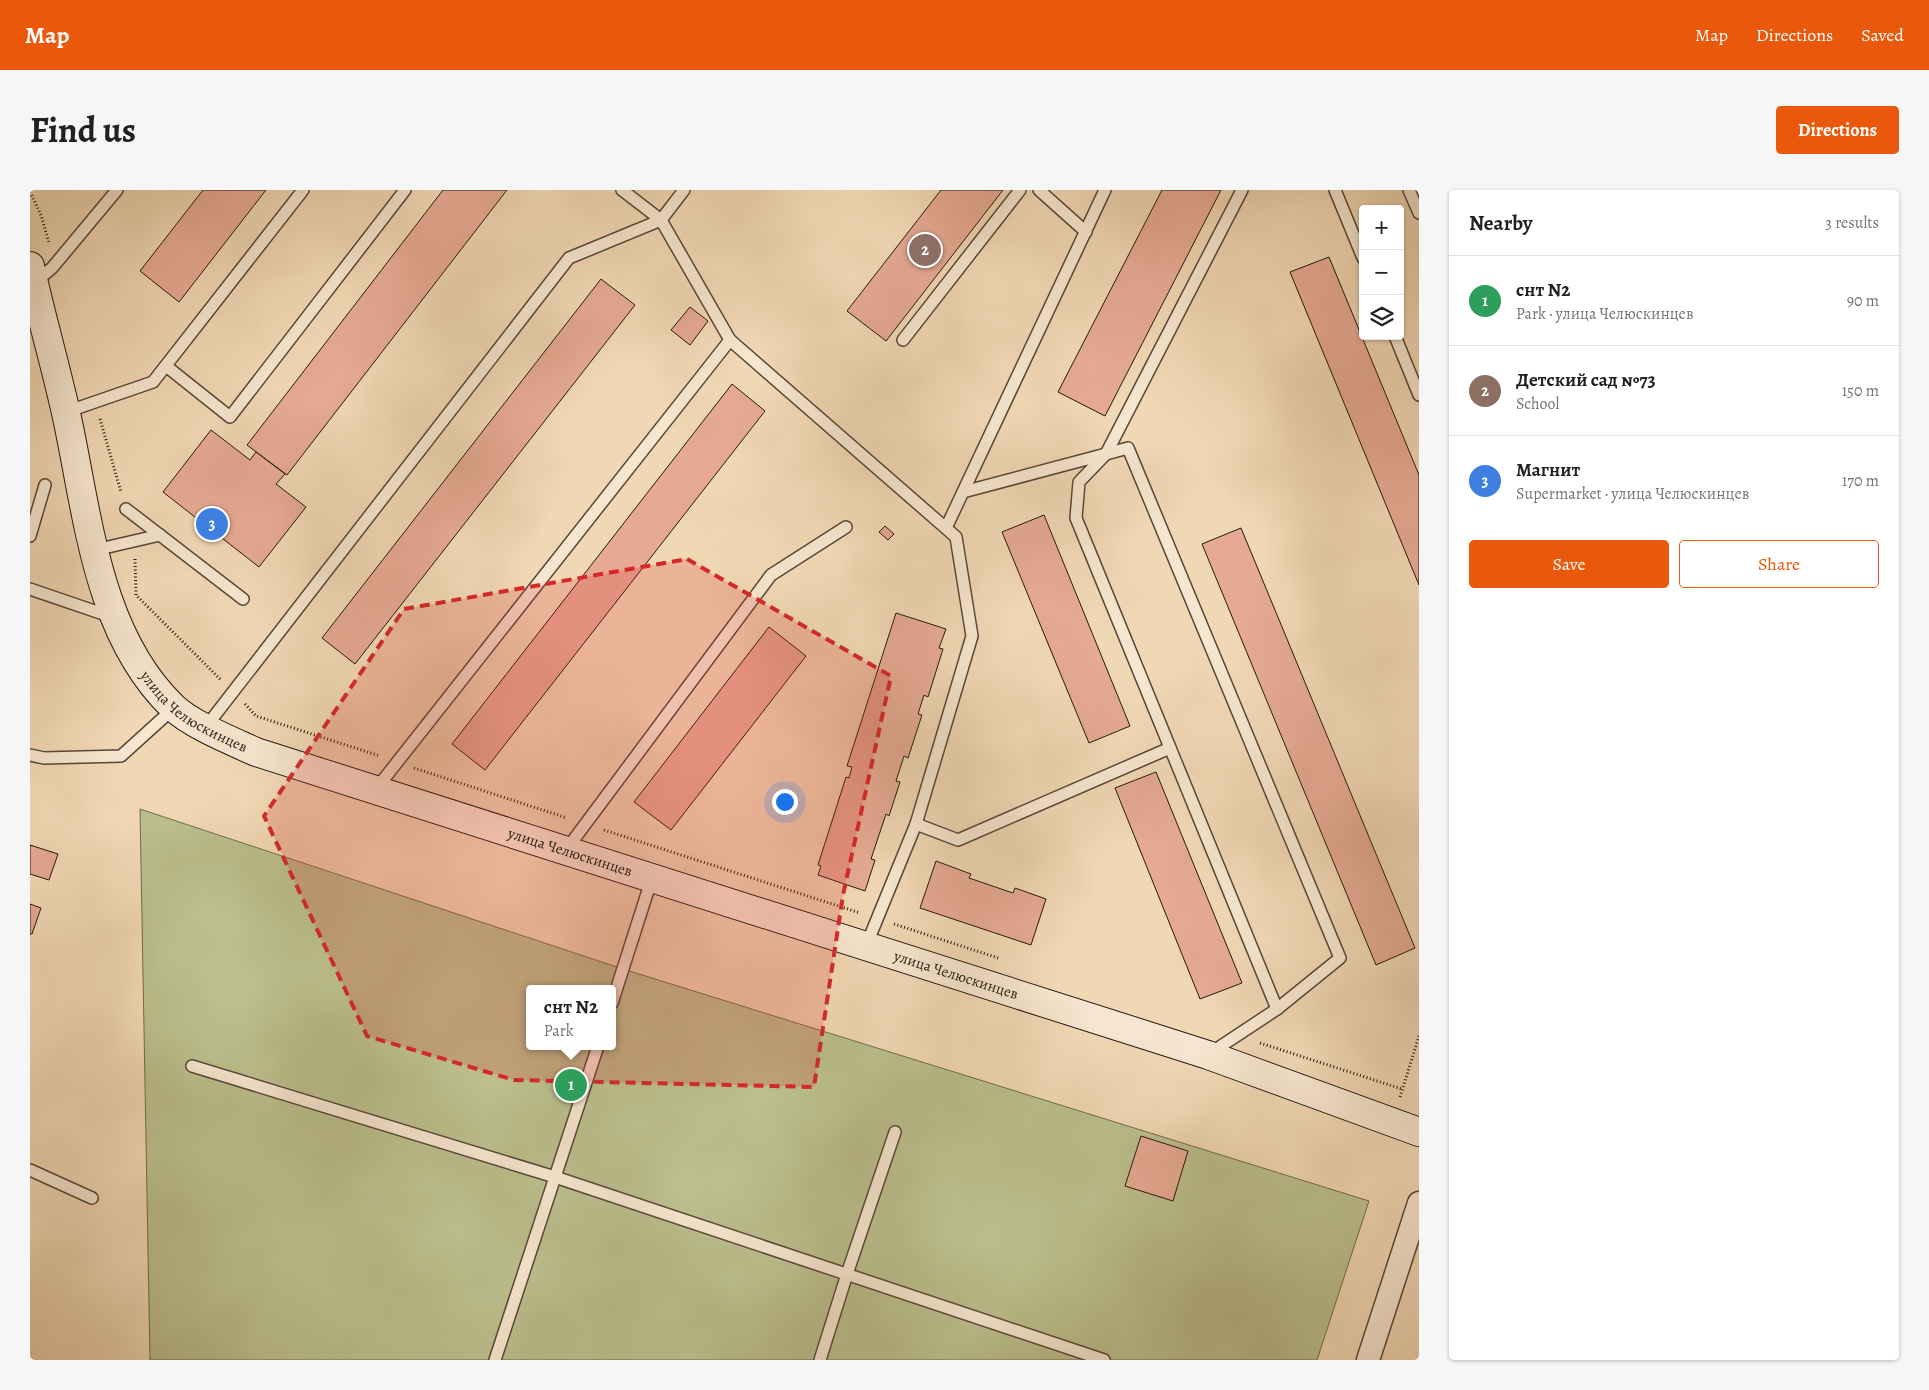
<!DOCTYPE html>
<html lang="en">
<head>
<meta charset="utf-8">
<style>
  body { margin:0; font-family:Alegreya,serif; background:#f6f6f6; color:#202124 }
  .controls { position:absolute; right:15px; top:15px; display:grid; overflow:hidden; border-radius:5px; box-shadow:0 1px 4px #0004 }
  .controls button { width:45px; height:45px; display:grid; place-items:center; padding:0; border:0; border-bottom:1px solid #e0e0e0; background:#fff; color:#202124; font:25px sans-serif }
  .you { position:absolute; left:754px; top:611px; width:18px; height:18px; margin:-12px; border:4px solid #fff; border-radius:50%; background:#1a73e8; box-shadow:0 0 0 8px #1a73e833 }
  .badge { display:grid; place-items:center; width:32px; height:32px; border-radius:50%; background:#ea580c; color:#fff; font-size:16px; font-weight:700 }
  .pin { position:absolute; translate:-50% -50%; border:2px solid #fff; box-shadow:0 1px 5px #0006 }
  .popup { position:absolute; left:496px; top:795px; width:90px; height:65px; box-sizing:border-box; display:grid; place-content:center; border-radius:5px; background:#fff; filter:drop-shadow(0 1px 4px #0005); font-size:16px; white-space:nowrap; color:#757577 }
  .popup b { font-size:19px; color:#202124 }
  .popup::after { content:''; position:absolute; left:50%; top:100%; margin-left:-10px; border:10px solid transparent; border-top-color:#fff }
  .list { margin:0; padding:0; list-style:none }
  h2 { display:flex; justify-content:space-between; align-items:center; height:65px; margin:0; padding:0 20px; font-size:21px }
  h2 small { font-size:16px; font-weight:400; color:#757577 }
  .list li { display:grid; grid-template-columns:32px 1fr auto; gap:15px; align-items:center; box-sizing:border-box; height:90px; padding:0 20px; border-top:1px solid #e0e0e0 }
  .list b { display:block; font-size:19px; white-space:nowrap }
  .list p { margin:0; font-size:16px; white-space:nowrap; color:#757577 }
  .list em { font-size:16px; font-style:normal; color:#757577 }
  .actions { display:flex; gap:10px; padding:15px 20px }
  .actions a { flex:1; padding:11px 0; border:1px solid #ea580c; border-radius:5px; text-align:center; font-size:18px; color:#ea580c }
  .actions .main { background:#ea580c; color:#fff }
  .icon { flex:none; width:28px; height:28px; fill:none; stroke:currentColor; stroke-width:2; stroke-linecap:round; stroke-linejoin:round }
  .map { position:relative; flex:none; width:1389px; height:1170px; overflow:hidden; border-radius:5px }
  header { display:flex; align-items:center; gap:30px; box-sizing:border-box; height:70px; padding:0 25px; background:#ea580c; color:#fff }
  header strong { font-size:24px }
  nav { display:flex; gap:28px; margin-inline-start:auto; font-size:18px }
  .intro { display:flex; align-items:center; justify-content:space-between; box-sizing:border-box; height:120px; padding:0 30px }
  h1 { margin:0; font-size:35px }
  .button { padding:12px 22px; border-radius:5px; background:#ea580c; color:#fff; font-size:18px; font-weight:700 }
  main { display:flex; gap:30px; padding:0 30px }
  aside { flex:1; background:#fff; border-radius:5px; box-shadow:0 1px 4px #0004 }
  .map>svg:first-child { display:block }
</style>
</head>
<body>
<header>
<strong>Map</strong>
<nav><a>Map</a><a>Directions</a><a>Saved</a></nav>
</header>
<div class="intro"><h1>Find us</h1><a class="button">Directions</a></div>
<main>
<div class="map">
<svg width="1389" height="1170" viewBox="0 0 1389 1170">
  <rect width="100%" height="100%" fill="#f1d8b5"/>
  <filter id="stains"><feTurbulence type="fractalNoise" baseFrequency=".004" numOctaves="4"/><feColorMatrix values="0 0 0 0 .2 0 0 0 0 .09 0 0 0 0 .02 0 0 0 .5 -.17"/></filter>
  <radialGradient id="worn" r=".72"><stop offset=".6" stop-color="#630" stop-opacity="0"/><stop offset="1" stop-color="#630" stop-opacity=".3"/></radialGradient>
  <path fill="#bbbf8d" stroke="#706b4e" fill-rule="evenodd" d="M110,619L593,779L1339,1011L1287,1170H120ZM500,799H582V856H500Z"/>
  <g fill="#e6aa94" stroke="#25170f">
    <path d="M173,0H236L149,112L110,81Z"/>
    <path d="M413,0H477L257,285L217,255Z"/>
    <path d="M911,0H973L856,151L817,121Z"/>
    <path d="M1132,0H1191L1075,226L1028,202Z"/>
    <path d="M1299,67L1389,285V395L1260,82Z"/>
    <path d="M571,89L605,115L325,474L292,448Z"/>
    <path d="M660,117L678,131L660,155L641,140Z"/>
    <path d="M702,194L735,221L455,580L422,554Z"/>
    <path d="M181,240L220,270L226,262L255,284L246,294L276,317L229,377L133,302Z"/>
    <path d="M1014,325L1100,536L1059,553L972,342Z"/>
    <path d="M855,336L864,344L858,350L849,342Z"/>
    <path d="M1211,338L1385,758L1346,775L1172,354Z"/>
    <path d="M866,423L916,439L909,458L913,459L898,507L894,505L888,524L892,525L878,568L874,566L866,591L870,592L859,626L856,624L841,669L845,670L835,701L788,685L791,676L788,675L816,587L819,588L822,577L817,576Z"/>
    <path d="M739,437L776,466L641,640L604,612Z"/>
    <path d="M1126,582L1212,793L1170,809L1085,598Z"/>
    <path d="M0,655L28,664L19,690L0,684Z"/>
    <path d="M906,671L941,684L939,688L983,703L985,698L1016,709L1001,755L890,718Z"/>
    <path d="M0,714L11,718L2,744H0Z"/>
    <path d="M1111,946L1158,961L1143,1011L1095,996Z"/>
  </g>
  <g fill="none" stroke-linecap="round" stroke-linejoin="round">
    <g stroke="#584738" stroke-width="14">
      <g id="lane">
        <path d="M592,0L631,30L700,150L926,347L942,446L886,634L836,756"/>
        <path d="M1009,0L1056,42"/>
        <path d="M1305,0L1333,68"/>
        <path d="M1379,0L1389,23"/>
        <path d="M5,92L22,78L87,0"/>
        <path d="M1365,146L1389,205"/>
        <path d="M873,150L990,0"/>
        <path d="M136,176L200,227L375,0"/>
        <path d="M36,222L123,192L273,0"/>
        <path d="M933,302L1076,264L1049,292L1046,328L1247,819"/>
        <path d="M96,319L213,409"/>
        <path d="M916,338L1075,0"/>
        <path d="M0,346L15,295"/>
        <path d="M65,360L130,345"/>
        <path d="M0,399L82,427"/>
        <path d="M175,538L539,68L631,30L654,0"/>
        <path d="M0,565L14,568L91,566L144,518"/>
        <path d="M346,599L700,150"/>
        <path d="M886,634L928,650L1140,558"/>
        <path d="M536,660L741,385L816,337"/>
        <path d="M582,813L622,688"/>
        <path d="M1179,864L1247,819L1310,768L1098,258L1076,264L1212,0"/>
        <path d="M162,876L525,987L1074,1170"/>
        <path d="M0,980L62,1008"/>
        <path d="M465,1170L568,856"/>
        <path d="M790,1170L817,1084L865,942"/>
      </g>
    </g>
    <g stroke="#584738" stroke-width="25">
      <path id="street" d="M1338,1170L1389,1013"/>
    </g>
    <g stroke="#25170f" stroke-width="30">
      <g id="secondary">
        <path id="s1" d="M0,76C11,126 25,174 36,223C58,323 66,443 143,517C162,535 202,551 226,562L1178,865L1389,942"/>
      </g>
    </g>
    <g stroke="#25170f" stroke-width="3" stroke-dasharray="1 2.5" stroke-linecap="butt">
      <path d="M0,2L11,25L19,53"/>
      <path d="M70,229L91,302"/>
      <path d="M105,369L106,405L191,490"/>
      <path d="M215,514L226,526L350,566"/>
      <path d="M384,578L537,628"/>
      <path d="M574,640L830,723"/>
      <path d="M864,734L968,768"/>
      <path d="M1230,853L1372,899"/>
      <path d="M1370,907L1389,846"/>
    </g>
    <use href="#lane" stroke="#f6e6cf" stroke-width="11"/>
    <use href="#street" stroke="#f6e6cf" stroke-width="22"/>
    <use href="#secondary" stroke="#f6e6cf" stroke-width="28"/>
  </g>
  <path fill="#d62828" fill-opacity="0.2" stroke="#d62828" stroke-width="4" stroke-dasharray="10 6" stroke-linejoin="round" d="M657,369L861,486L813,705L784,897L484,890L337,846L234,626L374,419Z"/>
  <g text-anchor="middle" stroke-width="4" stroke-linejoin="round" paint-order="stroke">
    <g font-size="15" fill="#25170f" stroke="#f6e6cf">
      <text dy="5" stroke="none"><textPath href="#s1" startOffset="489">улица Челюскинцев</textPath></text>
      <text dy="5" stroke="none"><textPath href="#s1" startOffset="894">улица Челюскинцев</textPath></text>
      <text dy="5" stroke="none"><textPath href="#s1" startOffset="1299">улица Челюскинцев</textPath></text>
    </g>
  </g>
  <rect width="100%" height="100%" filter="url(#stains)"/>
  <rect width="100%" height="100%" fill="url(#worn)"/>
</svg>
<div class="controls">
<button>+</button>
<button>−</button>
<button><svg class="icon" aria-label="layers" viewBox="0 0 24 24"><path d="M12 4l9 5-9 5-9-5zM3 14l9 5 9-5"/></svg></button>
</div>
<div class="you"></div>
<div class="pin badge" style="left:541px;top:895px;background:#2e9e5b">1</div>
<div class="popup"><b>снт N2</b>Park</div>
<div class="pin badge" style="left:895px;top:60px;background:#8d6e63">2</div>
<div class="pin badge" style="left:182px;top:334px;background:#3f7fe0">3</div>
</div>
<aside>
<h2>Nearby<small>3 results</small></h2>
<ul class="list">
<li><span class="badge" style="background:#2e9e5b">1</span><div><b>снт N2</b><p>Park · улица Челюскинцев</p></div><em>90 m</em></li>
<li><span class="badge" style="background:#8d6e63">2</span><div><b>Детский сад №73</b><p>School</p></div><em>150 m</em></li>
<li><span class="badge" style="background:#3f7fe0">3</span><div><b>Магнит</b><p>Supermarket · улица Челюскинцев</p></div><em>170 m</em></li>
</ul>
<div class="actions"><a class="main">Save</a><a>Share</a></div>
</aside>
</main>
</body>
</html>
